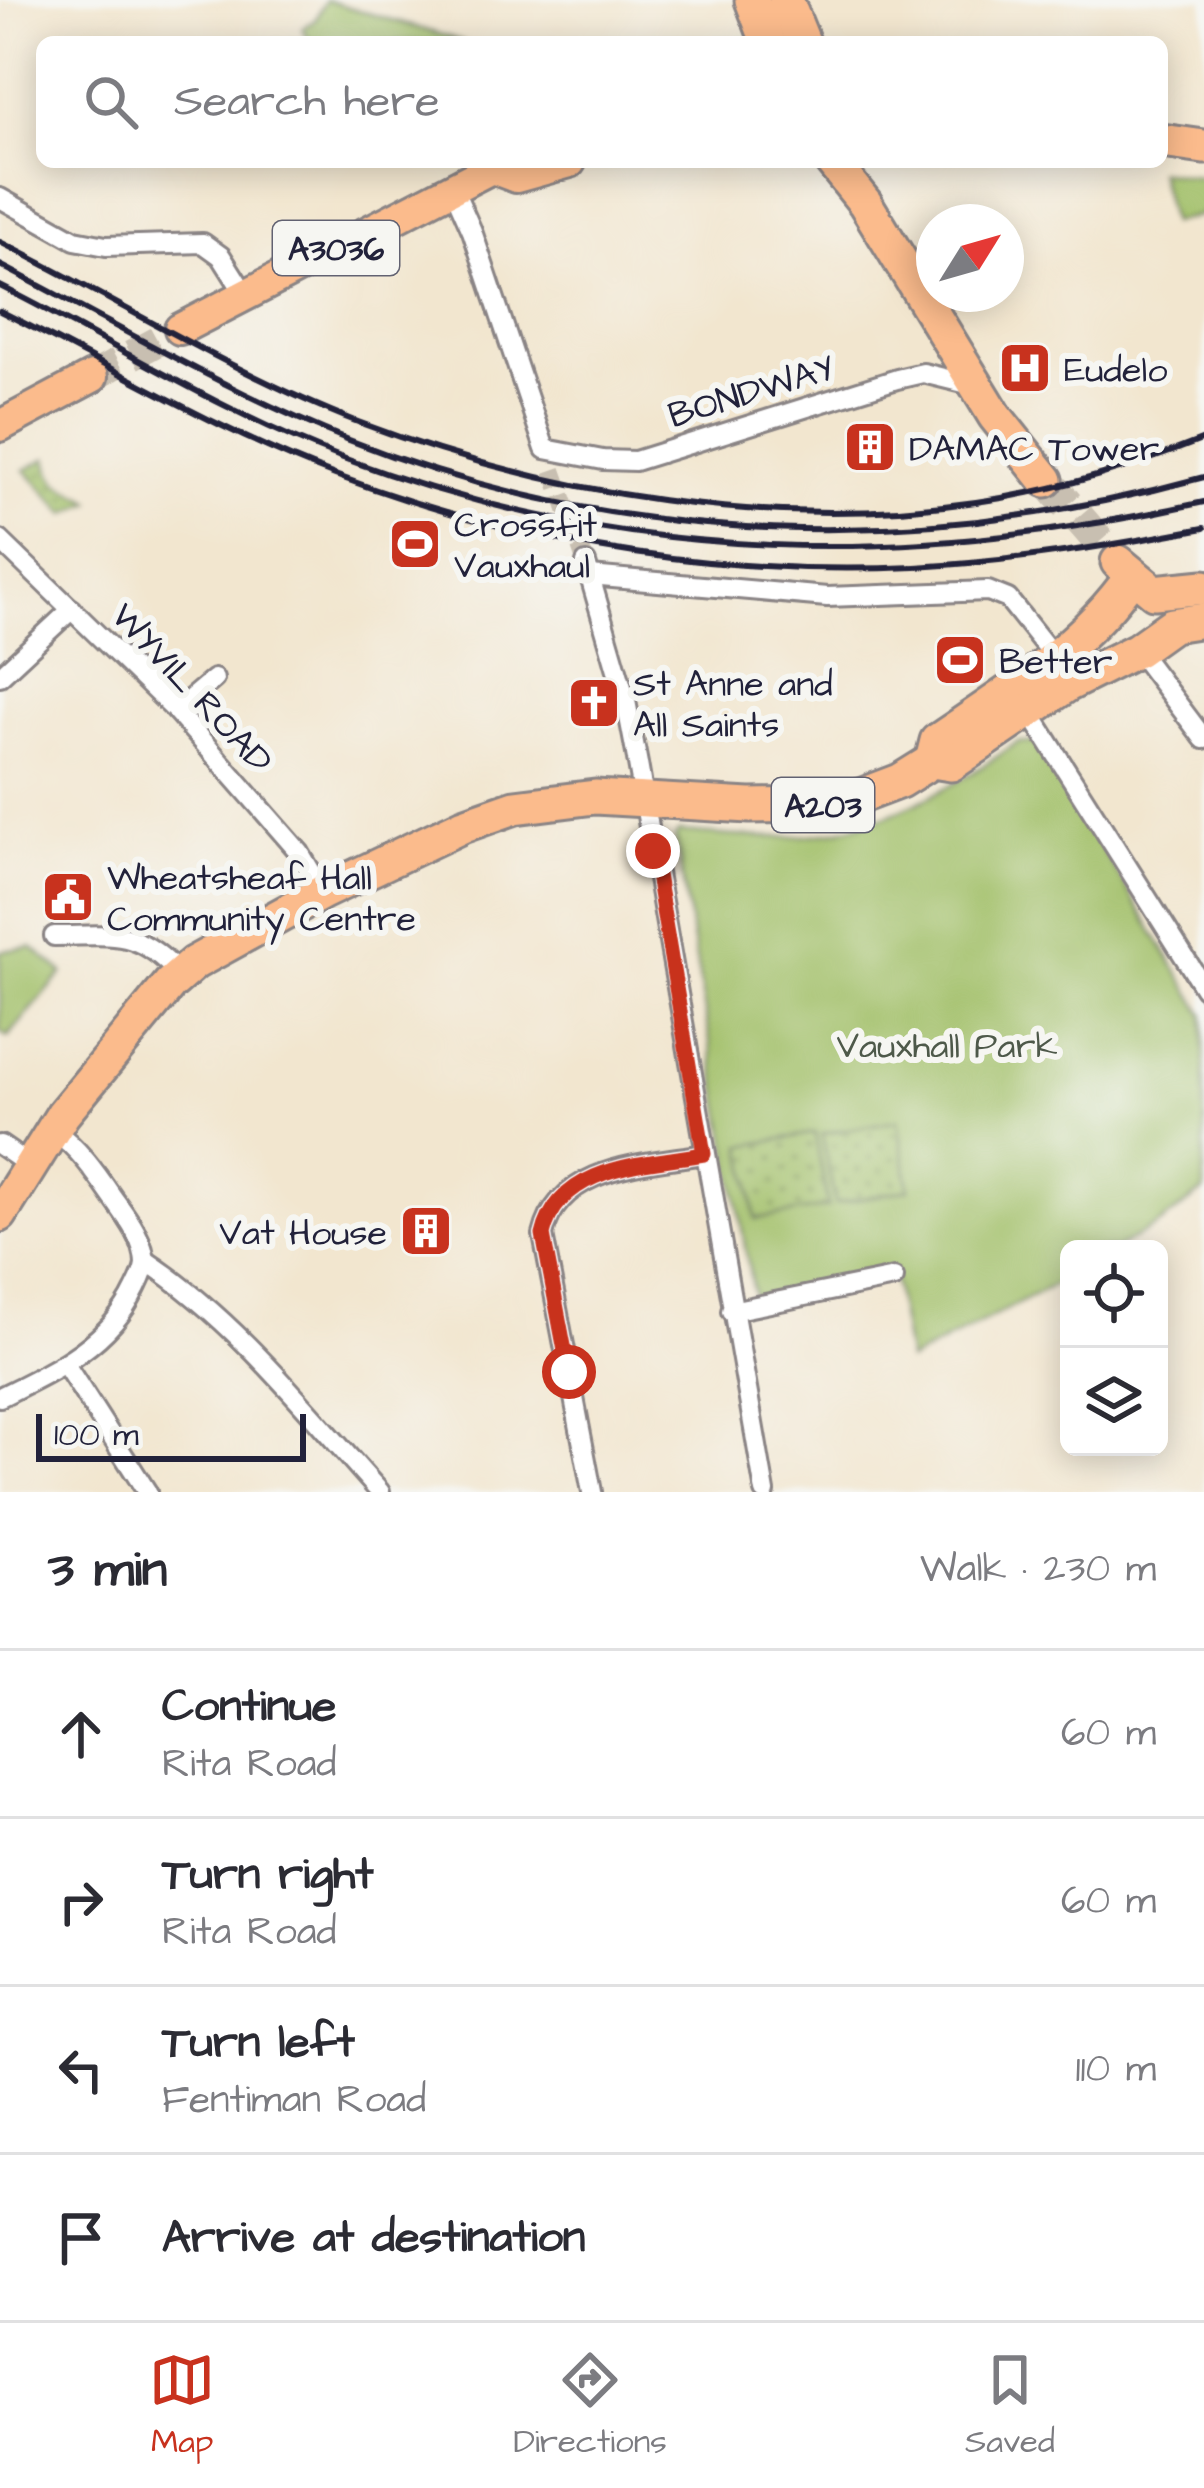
<!DOCTYPE html>
<html lang="en">
<head>
<meta charset="utf-8">
<style>
  body { margin:0; font-family:"Architects Daughter",sans-serif; background:#f7f7f7; color:#2b2b33 }
  .controls { position:absolute; right:36px; bottom:36px; display:grid; overflow:hidden; border-radius:18px; box-shadow:0 6px 30px #0003 }
  .controls button { width:108px; height:108px; display:grid; place-items:center; padding:0; border:0; border-bottom:3px solid #e1e1e2; background:#fff; color:#2b2b33; font:60px sans-serif }
  .compass { position:absolute; left:916px; top:204px; width:108px; height:108px; border-radius:50%; background:#fff; box-shadow:0 6px 30px #0003; rotate:53deg }
  .scale { position:absolute; left:36px; bottom:30px; width:270px; box-sizing:border-box; padding-left:12px; border:6px solid #22223b; border-top:0; font-size:33px; line-height:42px; white-space:nowrap; color:#22223b; -webkit-text-stroke:9px #f6f6f2; paint-order:stroke }
  .stop { position:absolute; width:36px; height:36px; margin:-27px; border:9px solid #c8321e; border-radius:50%; background:#fff }
  .stop.end { background:#c8321e; border-color:#fff; box-shadow:0 3px 12px #0008 }
  .list { margin:0; padding:0; list-style:none }
  h2 { display:flex; justify-content:space-between; align-items:center; height:156px; margin:0; padding:0 48px; font-size:51px }
  h2 small { font-size:39px; font-weight:400; color:#7c7c81 }
  .list li { display:grid; grid-template-columns:78px 1fr auto; gap:36px; align-items:center; box-sizing:border-box; height:168px; padding:0 48px; border-top:3px solid #e1e1e2 }
  .list b { display:block; font-size:45px; white-space:nowrap }
  .list p { margin:0; font-size:39px; white-space:nowrap; color:#7c7c81 }
  .list em { font-size:39px; font-style:normal; color:#7c7c81 }
  .icon { flex:none; width:66px; height:66px; fill:none; stroke:currentColor; stroke-width:2; stroke-linecap:round; stroke-linejoin:round }
  .map { position:relative; flex:none; width:1204px; height:1492px; overflow:hidden }
  .search { position:absolute; background:#fff; box-shadow:0 6px 30px #0003; left:36px; right:36px; top:36px; height:132px; display:flex; align-items:center; gap:30px; box-sizing:border-box; padding:0 42px; border-radius:18px; color:#7c7c81; font-size:45px }
  .sheet { height:828px; background:#fff }
  nav { display:flex; justify-content:space-around; align-items:center; box-sizing:border-box; height:168px; border-top:3px solid #e1e1e2; background:#fff; font-size:33px; color:#7c7c81 }
  nav a { display:grid; justify-items:center; gap:6px }
  nav .on { color:#c8321e }
  .map>svg:first-child { display:block }
</style>
</head>
<body>
<div class="map">
<svg width="1204" height="1492" viewBox="0 0 1204 1492">
  <defs>
    <pattern id="garden-dots" width="8" height="8" patternUnits="userSpaceOnUse" patternTransform="scale(3)"><rect width="8" height="8" fill="#a1bf67"/><path d="M2 2h.1M6 6h.1" fill="none" stroke="#839b56" stroke-width="1.8" stroke-linecap="round"/></pattern>
  </defs>
  <rect width="100%" height="100%" fill="#f6f6f2"/>
  <filter id="ink" filterUnits="userSpaceOnUse"><feTurbulence type="fractalNoise" baseFrequency=".00833" numOctaves="2"/><feDisplacementMap in="SourceGraphic" scale="24" xChannelSelector="R" yChannelSelector="G"/><feConvolveMatrix kernelMatrix="1 2 1 2 8 2 1 2 1" color-interpolation-filters="sRGB"/></filter>
  <filter id="wash" filterUnits="userSpaceOnUse"><feTurbulence type="fractalNoise" baseFrequency=".004" numOctaves="4" result="noise"/><feDisplacementMap in="SourceGraphic" scale="48" xChannelSelector="R" yChannelSelector="G"/><feGaussianBlur stdDeviation="2.7" result="paint"/><feColorMatrix in="noise" values="0 0 0 0 0 0 0 0 0 0 0 0 0 0 0 0 0 1.4 0 .05"/><feComposite in="paint" operator="in"/></filter>
  <g filter="url(#wash)">
    <rect width="100%" height="100%" fill="#f2e6cf"/>
    <g fill="#a1bf67" stroke="#627051" stroke-width="3">
      <path d="M325,0L465,42H310L303,28L315,20Z"/>
      <path d="M1158,171L1204,178V214L1171,223Z"/>
      <path d="M1018,742L1037,743L1204,1014V1191L1161,1223L1116,1249H1069V1277L908,1361L892,1271L754,1299L675,837L678,832C714,834 752,838 789,837C871,833 953,789 1018,742Z"/>
      <path d="M32,947L63,973L8,1037L0,1031V951Z"/>
    </g>
    <g fill="url(#garden-dots)" stroke="#627051" stroke-width="3">
      <path d="M47,458C53,491 72,488 92,502L66,514L25,470Z"/>
      <path d="M898,1120L909,1189L835,1204L822,1134Z"/>
      <path d="M815,1133L828,1207L756,1219L743,1146Z"/>
    </g>
  </g>
  <g filter="url(#ink)">
    <g fill="none" stroke-linecap="round" stroke-linejoin="round">
      <path stroke="#c8bfb1" stroke-width="18" stroke-dasharray="18 9" stroke-linecap="butt" d="M553,470L586,563"/>
      <path stroke="#c8bfb1" stroke-width="30" stroke-dasharray="30 15" stroke-linecap="butt" d="M92,377L180,329"/>
      <path stroke="#c8bfb1" stroke-width="33" stroke-dasharray="33 16" stroke-linecap="butt" d="M1046,480L1116,561"/>
      <g stroke="#8a8485" stroke-width="24">
        <g id="street">
          <path d="M453,188L472,231L545,449L603,460L635,461L897,379L923,373L972,385"/>
          <path d="M0,198L75,240L106,246L203,243L221,256L245,294"/>
          <path d="M0,540L176,711L300,853L323,892"/>
          <path d="M586,563L626,701L638,764L765,1492"/>
          <path d="M590,576L827,597L988,591L1008,599L1054,657"/>
          <path d="M1137,650L1204,739"/>
          <path d="M0,676L72,609"/>
          <path d="M176,711L214,679"/>
          <path d="M1029,711L1204,988"/>
          <path d="M54,936C114,936 137,927 180,975"/>
          <path d="M0,1145L29,1165"/>
          <path d="M145,1260C238,1322 306,1410 380,1492"/>
          <path d="M731,1311L894,1278"/>
          <path d="M65,1364L147,1492"/>
          <path d="M0,1397C52,1371 109,1345 135,1290C139,1282 144,1273 145,1264C145,1240 126,1216 113,1198C96,1173 78,1147 52,1129"/>
          <path d="M592,1492L543,1235C559,1165 645,1164 704,1154"/>
        </g>
      </g>
      <g stroke="#8a8485" stroke-width="36">
        <g id="primary">
          <path d="M492,168L516,177L570,162"/>
          <path d="M180,329L503,162"/>
          <path d="M0,426L92,377"/>
        </g>
      </g>
      <g stroke="#8a8485" stroke-width="39">
        <g id="highway">
          <path d="M752,0L768,42"/>
          <path d="M786,0L803,42"/>
          <path d="M1162,141L1204,147"/>
          <path d="M832,162L865,203L995,416L1046,480"/>
          <path d="M1118,562L1154,592L1204,587"/>
          <path d="M932,761L937,741C1006,694 1083,647 1131,577"/>
          <path d="M0,1215L63,1114L170,984L194,963L323,892L464,825L515,807L595,797L750,806L820,805L842,803L900,781L932,761L951,764L1067,685L1137,650L1172,625L1204,620"/>
        </g>
      </g>
      <use href="#street" stroke="#fff" stroke-width="18"/>
      <use href="#primary" stroke="#fbbb8c" stroke-width="30"/>
      <use href="#highway" stroke="#fbbb8c" stroke-width="33"/>
      <g stroke="#22223b" stroke-width="6">
        <path d="M0,242C119,301 234,374 358,422C550,495 772,531 976,502C1055,491 1131,468 1204,439"/>
        <path d="M0,265C115,324 228,392 349,440C621,548 923,555 1204,477"/>
        <path d="M0,286C114,343 223,413 343,458C627,565 910,568 1204,502"/>
        <path d="M0,311C111,366 218,431 335,475C521,545 717,576 915,567C1012,562 1109,546 1204,528"/>
      </g>
    </g>
  </g>
  <g fill="none" stroke-linecap="round" stroke-linejoin="round" filter="url(#ink)">
    <path stroke="#c8321e" stroke-width="15" d="M569,1372L543,1235C559,1165 645,1164 704,1154L653,851"/>
  </g>
  <defs>
    <g id="hospital-square" transform="scale(2.7)"><rect x="-9" y="-9" width="18" height="18" rx="4" fill="#c8321e" stroke="#f6f6f2"/><path d="M-5-5h3v3.5h4V-5h3V5h-3V1.5h-4V5h-3Z" fill="#fff"/></g>
    <g id="building-square" transform="scale(2.7)"><rect x="-9" y="-9" width="18" height="18" rx="4" fill="#c8321e" stroke="#f6f6f2"/><path d="M-4-6H4V6H1V3H-1V6H-4ZM-2.5-4.3h1.7v1.8h-1.7ZM.8-4.3h1.7v1.8H.8ZM-2.5-1h1.7V.8h-1.7ZM.8-1h1.7V.8H.8Z" fill="#fff"/></g>
    <g id="stadium-square" transform="scale(2.7)"><rect x="-9" y="-9" width="18" height="18" rx="4" fill="#c8321e" stroke="#f6f6f2"/><path d="M0-5a6.5 5 0 1 0 0 10a6.5 5 0 1 0 0-10ZM-3.5-1.8h7v3.6h-7Z" fill="#fff"/></g>
    <g id="church-square" transform="scale(2.7)"><rect x="-9" y="-9" width="18" height="18" rx="4" fill="#c8321e" stroke="#f6f6f2"/><path d="M-1.2-6h2.4v3.5h3.3v2.4h-3.3V6h-2.4V-.1h-3.3v-2.4h3.3Z" fill="#fff"/></g>
    <g id="civic-square" transform="scale(2.7)"><rect x="-9" y="-9" width="18" height="18" rx="4" fill="#c8321e" stroke="#f6f6f2"/><path d="M-.6-6.5H3V-4.5H.6V-3L4-1V1h2V6H-6V1h2V-1L-.6-3ZM-1.2 2.5V6h2.4V2.5Z" fill="#fff"/></g>
  </defs>
  <g fill-rule="evenodd">
    <use href="#hospital-square" x="1025" y="368"/>
    <use href="#building-square" x="870" y="447"/>
    <use href="#stadium-square" x="415" y="544"/>
    <use href="#stadium-square" x="960" y="660"/>
    <use href="#church-square" x="594" y="703"/>
    <use href="#civic-square" x="68" y="897"/>
    <use href="#building-square" x="426" y="1231"/>
  </g>
  <g text-anchor="middle" stroke-width="12" stroke-linejoin="round" paint-order="stroke">
    <g fill="#f6f6f2" stroke="#626272" stroke-width="3">
      <rect x="273" y="221" width="126" height="54" rx="9"/>
      <rect x="772" y="778" width="102" height="54" rx="9"/>
    </g>
    <g font-size="33" font-weight="bold" fill="#22223b">
      <text x="336" y="260">A3036</text>
      <text x="823" y="817">A203</text>
    </g>
    <g font-size="36" fill="#22223b" stroke="#f6f6f2" text-anchor="start">
      <text x="1064" y="381">Eudelo</text>
      <text x="909" y="460">DAMAC Tower</text>
      <text x="454" y="536">Crossfit<tspan x="454" dy="41">Vauxhaul</tspan></text>
      <text x="999" y="673">Better</text>
      <text x="633" y="695">St Anne and<tspan x="633" dy="41">All Saints</tspan></text>
      <text x="107" y="889">Wheatsheaf Hall<tspan x="107" dy="41">Community Centre</tspan></text>
      <text x="387" y="1244" text-anchor="end">Vat House</text>
    </g>
    <g font-size="36" fill="#22223b" stroke="#f6f6f2">
      <text transform="translate(751 390) rotate(-17)" y="13">BONDWAY</text>
      <text transform="translate(193 687) rotate(47)" y="13">WYVIL ROAD</text>
    </g>
    <g font-size="36" fill="#4e594a" stroke="#f6f6f2">
      <text x="947" y="1057">Vauxhall Park</text>
    </g>
  </g>
</svg>
<div class="controls">
<button><svg class="icon" aria-label="locate" viewBox="0 0 24 24"><circle cx="12" cy="12" r="6"/><path d="M12 2v4M12 18v4M2 12h4M18 12h4"/></svg></button>
<button><svg class="icon" aria-label="layers" viewBox="0 0 24 24"><path d="M12 4l9 5-9 5-9-5zM3 14l9 5 9-5"/></svg></button>
</div>
<svg class="compass" viewBox="-18 -18 36 36"><path d="M0-13l5 13h-10z" fill="#e53935"/><path d="M0 13l5-13h-10z" fill="#7c7c81"/></svg>
<div class="scale">100 m</div>
<div class="stop" style="left:569px;top:1372px"></div>
<div class="stop end" style="left:653px;top:851px"></div>
<div class="search"><svg class="icon" aria-label="search" viewBox="0 0 24 24"><circle cx="10" cy="10" r="6"/><path d="M15 15l6 6"/></svg>Search here</div>
</div>
<section class="sheet">
<h2>3 min<small>Walk · 230 m</small></h2>
<ul class="list">
<li><svg class="icon" aria-label="ahead" viewBox="0 0 24 24"><path d="M12 20V5M6 11l6-6 6 6"/></svg><div><b>Continue</b><p>Rita Road</p></div><em>60 m</em></li>
<li><svg class="icon" aria-label="right" viewBox="0 0 24 24"><path d="M7 20v-9h11M14 6l5 5-5 5"/></svg><div><b>Turn right</b><p>Rita Road</p></div><em>60 m</em></li>
<li><svg class="icon" aria-label="left" viewBox="0 0 24 24"><path d="M17 20v-9H6M10 6l-5 5 5 5"/></svg><div><b>Turn left</b><p>Fentiman Road</p></div><em>110 m</em></li>
<li><svg class="icon" aria-label="arrive" viewBox="0 0 24 24"><path d="M6 21V4h12l-3 4 3 4H6"/></svg><div><b>Arrive at destination</b></div></li>
</ul>
</section>
<nav>
<a class="on"><svg class="icon" aria-label="map" viewBox="0 0 24 24"><path d="M3 6l6-2 6 2 6-2v14l-6 2-6-2-6 2zM9 4v14M15 6v14"/></svg>Map</a>
<a><svg class="icon" aria-label="directions" viewBox="0 0 24 24"><path d="M12 3l9 9-9 9-9-9zM9 14v-3h6M13 9l2 2-2 2"/></svg>Directions</a>
<a><svg class="icon" aria-label="saved" viewBox="0 0 24 24"><path d="M7 4h10v16l-5-4-5 4z"/></svg>Saved</a>
</nav>
</body>
</html>
